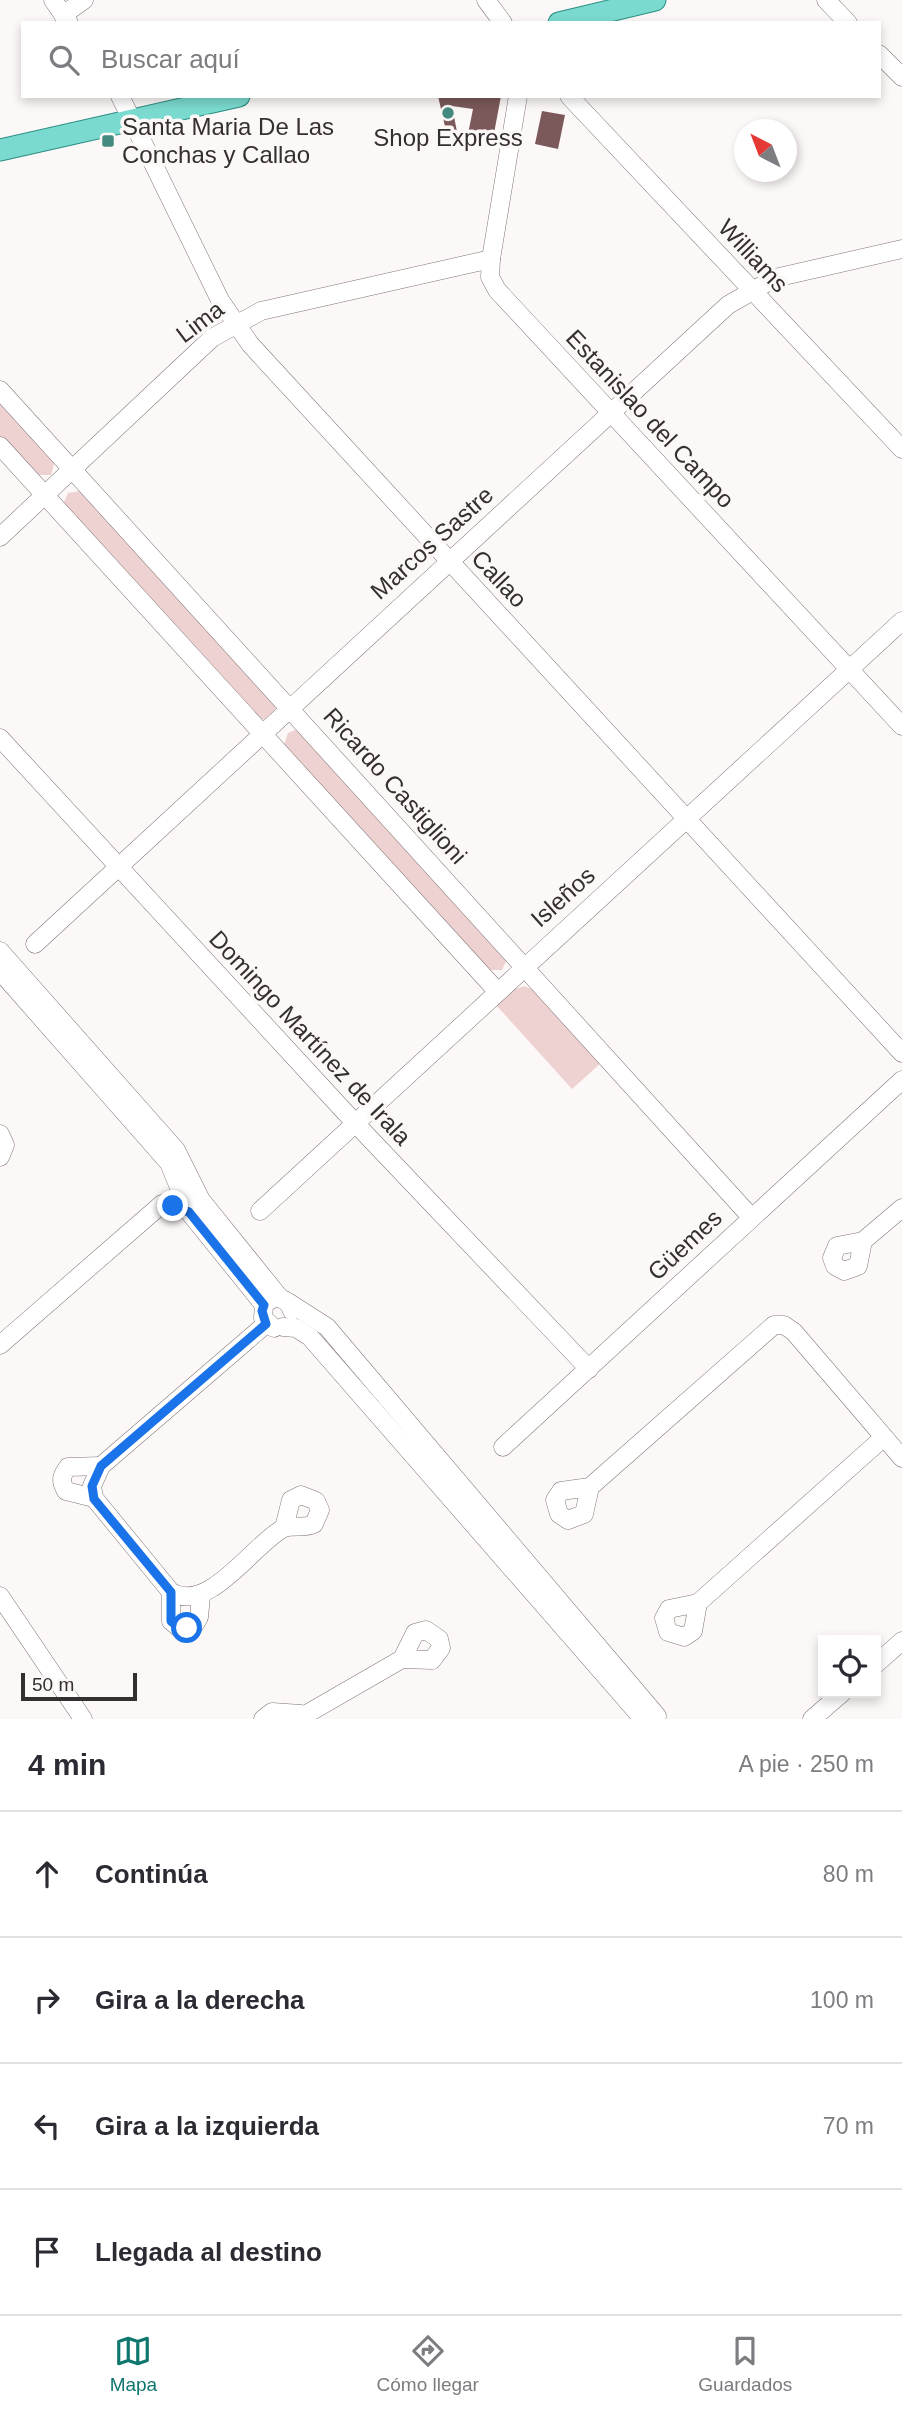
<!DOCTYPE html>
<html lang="es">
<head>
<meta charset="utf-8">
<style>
  body { margin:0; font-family:Helvetica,sans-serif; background:#f2f2f3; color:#2b2b33 }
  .controls { position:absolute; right:21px; bottom:21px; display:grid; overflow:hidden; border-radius:0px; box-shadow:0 4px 10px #0003 }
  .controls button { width:63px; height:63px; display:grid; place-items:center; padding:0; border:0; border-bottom:2px solid #e1e1e2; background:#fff; color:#2b2b33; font:35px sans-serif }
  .compass { position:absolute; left:734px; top:119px; width:63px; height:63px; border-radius:50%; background:#fff; box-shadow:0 4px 10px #0003; rotate:318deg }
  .scale { position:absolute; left:21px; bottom:18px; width:116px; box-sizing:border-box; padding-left:7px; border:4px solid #353030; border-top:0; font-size:19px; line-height:24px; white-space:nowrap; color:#353030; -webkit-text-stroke:5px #fdf8f8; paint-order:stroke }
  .stop { position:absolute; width:21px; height:21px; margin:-16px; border:5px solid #1a73e8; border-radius:50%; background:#fff }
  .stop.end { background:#1a73e8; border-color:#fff; box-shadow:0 2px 7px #0008 }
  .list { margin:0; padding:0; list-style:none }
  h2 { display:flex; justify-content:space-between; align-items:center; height:91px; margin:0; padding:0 28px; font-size:30px }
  h2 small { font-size:23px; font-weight:400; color:#7c7c81 }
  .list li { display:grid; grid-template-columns:46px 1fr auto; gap:21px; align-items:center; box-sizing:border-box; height:126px; padding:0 28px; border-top:2px solid #e1e1e2 }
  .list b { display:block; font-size:26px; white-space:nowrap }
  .list em { font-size:23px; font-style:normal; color:#7c7c81 }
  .icon { flex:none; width:38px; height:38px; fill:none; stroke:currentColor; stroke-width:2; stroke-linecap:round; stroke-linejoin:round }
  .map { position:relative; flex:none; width:902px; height:1719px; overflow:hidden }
  .search { position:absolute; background:#fff; box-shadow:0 4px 10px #0003; left:21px; right:21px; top:21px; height:77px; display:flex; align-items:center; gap:18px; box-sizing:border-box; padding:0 24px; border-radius:0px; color:#7c7c81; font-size:26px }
  .sheet { height:595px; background:#fff }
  nav { display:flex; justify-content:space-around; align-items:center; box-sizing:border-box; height:98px; border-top:2px solid #e1e1e2; background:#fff; font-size:19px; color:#7c7c81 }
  nav a { display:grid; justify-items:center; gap:4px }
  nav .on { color:#0f766e }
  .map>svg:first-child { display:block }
</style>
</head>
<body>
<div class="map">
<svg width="902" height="1719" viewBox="0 0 902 1719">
  <rect width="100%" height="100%" fill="#fdf8f8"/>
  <g fill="#eed1d1">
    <path d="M0,402L50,457L54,464L51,475H35L0,438Z"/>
    <path d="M80,491L276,704L274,716L269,720L258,719L63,504L68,493Z"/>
    <path d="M295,730H300L507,959L502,970H485L284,745L288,733Z"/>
    <path d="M524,986L534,990L601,1063L572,1089L496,1005L513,990Z"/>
  </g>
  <g fill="#7b595a">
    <path d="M438,96H501L492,144L467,139L473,109L452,106L459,142L449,144Z"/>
    <path d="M542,111L565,115L558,149L535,144Z"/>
  </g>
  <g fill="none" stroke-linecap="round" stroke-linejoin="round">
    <g stroke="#817676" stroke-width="19">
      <g id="minor">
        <path d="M53,0L69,23"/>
        <path d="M486,0L503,23"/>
        <path d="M826,0L848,23"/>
        <path d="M63,15L84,0"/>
        <path d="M879,54L902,77"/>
        <path d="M120,96L220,300L250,344L902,1053"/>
        <path d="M518,96L491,259L490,277L497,290L902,726"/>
        <path d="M569,96L902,449"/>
        <path d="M0,390L751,1217"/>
        <path d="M0,446L497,991"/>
        <path d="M0,537L212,338L261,311L491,259"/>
        <path d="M0,738L356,1124L589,1369"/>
        <path d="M35,944L728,305L775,278L902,249"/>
        <path d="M0,951L176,1150L201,1200L280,1298"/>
        <path d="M0,971L169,1163L189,1212L264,1305L263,1318L274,1328"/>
        <path d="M0,1134L5,1145L0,1157"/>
        <path d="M260,1211L902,621"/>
        <path d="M863,1241L858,1266L844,1271L835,1266L832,1258L837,1246L863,1241L902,1208"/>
        <path d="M288,1302L327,1327L657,1716"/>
        <path d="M264,1305C274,1294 288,1297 292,1311"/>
        <path d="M266,1324L101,1466L92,1486L94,1498L171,1592C208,1614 251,1547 282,1529C291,1524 304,1529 314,1524L320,1510L316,1501L301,1495L291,1500L284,1528"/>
        <path d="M283,1327L296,1328L310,1337L643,1719"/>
        <path d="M0,1345L162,1204"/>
        <path d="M503,1447L902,1080"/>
        <path d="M590,1487L561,1491L555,1500L559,1514L568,1520L584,1514L590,1487L774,1325H784L794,1332L902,1458"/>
        <path d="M94,1498L66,1491C60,1481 61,1476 68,1467L101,1466"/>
        <path d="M171,1592V1621L178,1627L195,1624L199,1617L201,1596"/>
        <path d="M0,1596L83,1719"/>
        <path d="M698,1603L693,1631L684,1637L668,1632L664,1618L669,1609L698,1603L883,1438"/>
        <path d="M876,1664L902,1641"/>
        <path d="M263,1719L272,1712L301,1714"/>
        <path d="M298,1719L402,1659L432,1660L441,1648L439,1639L426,1630L415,1633L402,1659"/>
        <path d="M812,1719L842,1693"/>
      </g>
    </g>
    <g stroke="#298e83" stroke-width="23">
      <g id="major">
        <path d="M559,23L655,0"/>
        <path d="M0,150L239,96"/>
      </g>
    </g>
    <use href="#minor" stroke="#fff" stroke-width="18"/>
    <use href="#major" stroke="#7bdacf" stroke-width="21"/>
  </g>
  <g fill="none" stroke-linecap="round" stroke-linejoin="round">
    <path stroke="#1a73e8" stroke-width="9" d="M173,1206L189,1212L264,1305L262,1311L266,1324L101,1466L92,1486L94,1499L171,1592V1621L178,1627L187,1628"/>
  </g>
  <g fill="#458a80" stroke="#fdf8f8" stroke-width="2.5">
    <circle cx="448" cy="113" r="7"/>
    <rect x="101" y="134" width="14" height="14" rx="3.5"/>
  </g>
  <g text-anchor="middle" stroke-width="7" stroke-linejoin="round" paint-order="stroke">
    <g font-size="24" fill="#353030" stroke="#fdf8f8" text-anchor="start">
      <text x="122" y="135">Santa Maria De Las<tspan x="122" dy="28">Conchas y Callao</tspan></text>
      <text x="448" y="146" text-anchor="middle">Shop Express</text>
    </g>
    <g font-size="24" fill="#353030" stroke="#fdf8f8">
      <text transform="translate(753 256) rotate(47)" y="8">Williams</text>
      <text transform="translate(200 322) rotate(-37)" y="8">Lima</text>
      <text transform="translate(650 419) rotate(47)" y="8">Estanislao del Campo</text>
      <text transform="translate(432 543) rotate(-42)" y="8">Marcos Sastre</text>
      <text transform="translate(499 579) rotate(47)" y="8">Callao</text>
      <text transform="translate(395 786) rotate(48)" y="8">Ricardo Castiglioni</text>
      <text transform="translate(563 897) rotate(-42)" y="8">Isleños</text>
      <text transform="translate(310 1038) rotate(47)" y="8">Domingo Martínez de Irala</text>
      <text transform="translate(685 1245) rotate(-43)" y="8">Güemes</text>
    </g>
  </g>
</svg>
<div class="controls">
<button><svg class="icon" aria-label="locate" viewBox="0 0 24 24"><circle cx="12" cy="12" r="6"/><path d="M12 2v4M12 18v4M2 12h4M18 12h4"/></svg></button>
</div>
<svg class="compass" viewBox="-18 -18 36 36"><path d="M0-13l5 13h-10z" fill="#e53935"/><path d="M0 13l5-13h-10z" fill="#7c7c81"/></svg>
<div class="scale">50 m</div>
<div class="stop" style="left:187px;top:1628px"></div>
<div class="stop end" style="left:173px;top:1206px"></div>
<div class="search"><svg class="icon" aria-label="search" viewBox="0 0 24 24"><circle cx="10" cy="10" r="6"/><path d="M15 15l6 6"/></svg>Buscar aquí</div>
</div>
<section class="sheet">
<h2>4 min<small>A pie · 250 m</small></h2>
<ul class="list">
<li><svg class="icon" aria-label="ahead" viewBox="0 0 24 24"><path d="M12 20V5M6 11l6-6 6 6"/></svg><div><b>Continúa</b></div><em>80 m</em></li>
<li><svg class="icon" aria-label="right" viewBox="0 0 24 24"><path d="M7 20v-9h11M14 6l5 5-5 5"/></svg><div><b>Gira a la derecha</b></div><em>100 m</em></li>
<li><svg class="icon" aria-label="left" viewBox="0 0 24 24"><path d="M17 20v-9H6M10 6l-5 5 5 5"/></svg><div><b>Gira a la izquierda</b></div><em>70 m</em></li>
<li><svg class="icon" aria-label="arrive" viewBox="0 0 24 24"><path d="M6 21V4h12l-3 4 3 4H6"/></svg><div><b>Llegada al destino</b></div></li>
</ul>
</section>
<nav>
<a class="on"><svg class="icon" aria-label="map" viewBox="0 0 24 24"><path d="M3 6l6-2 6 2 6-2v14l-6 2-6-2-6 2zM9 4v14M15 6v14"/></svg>Mapa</a>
<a><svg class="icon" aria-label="directions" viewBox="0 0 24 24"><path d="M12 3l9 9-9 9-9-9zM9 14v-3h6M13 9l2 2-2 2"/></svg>Cómo llegar</a>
<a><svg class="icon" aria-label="saved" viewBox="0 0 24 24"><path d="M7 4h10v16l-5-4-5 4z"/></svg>Guardados</a>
</nav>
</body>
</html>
